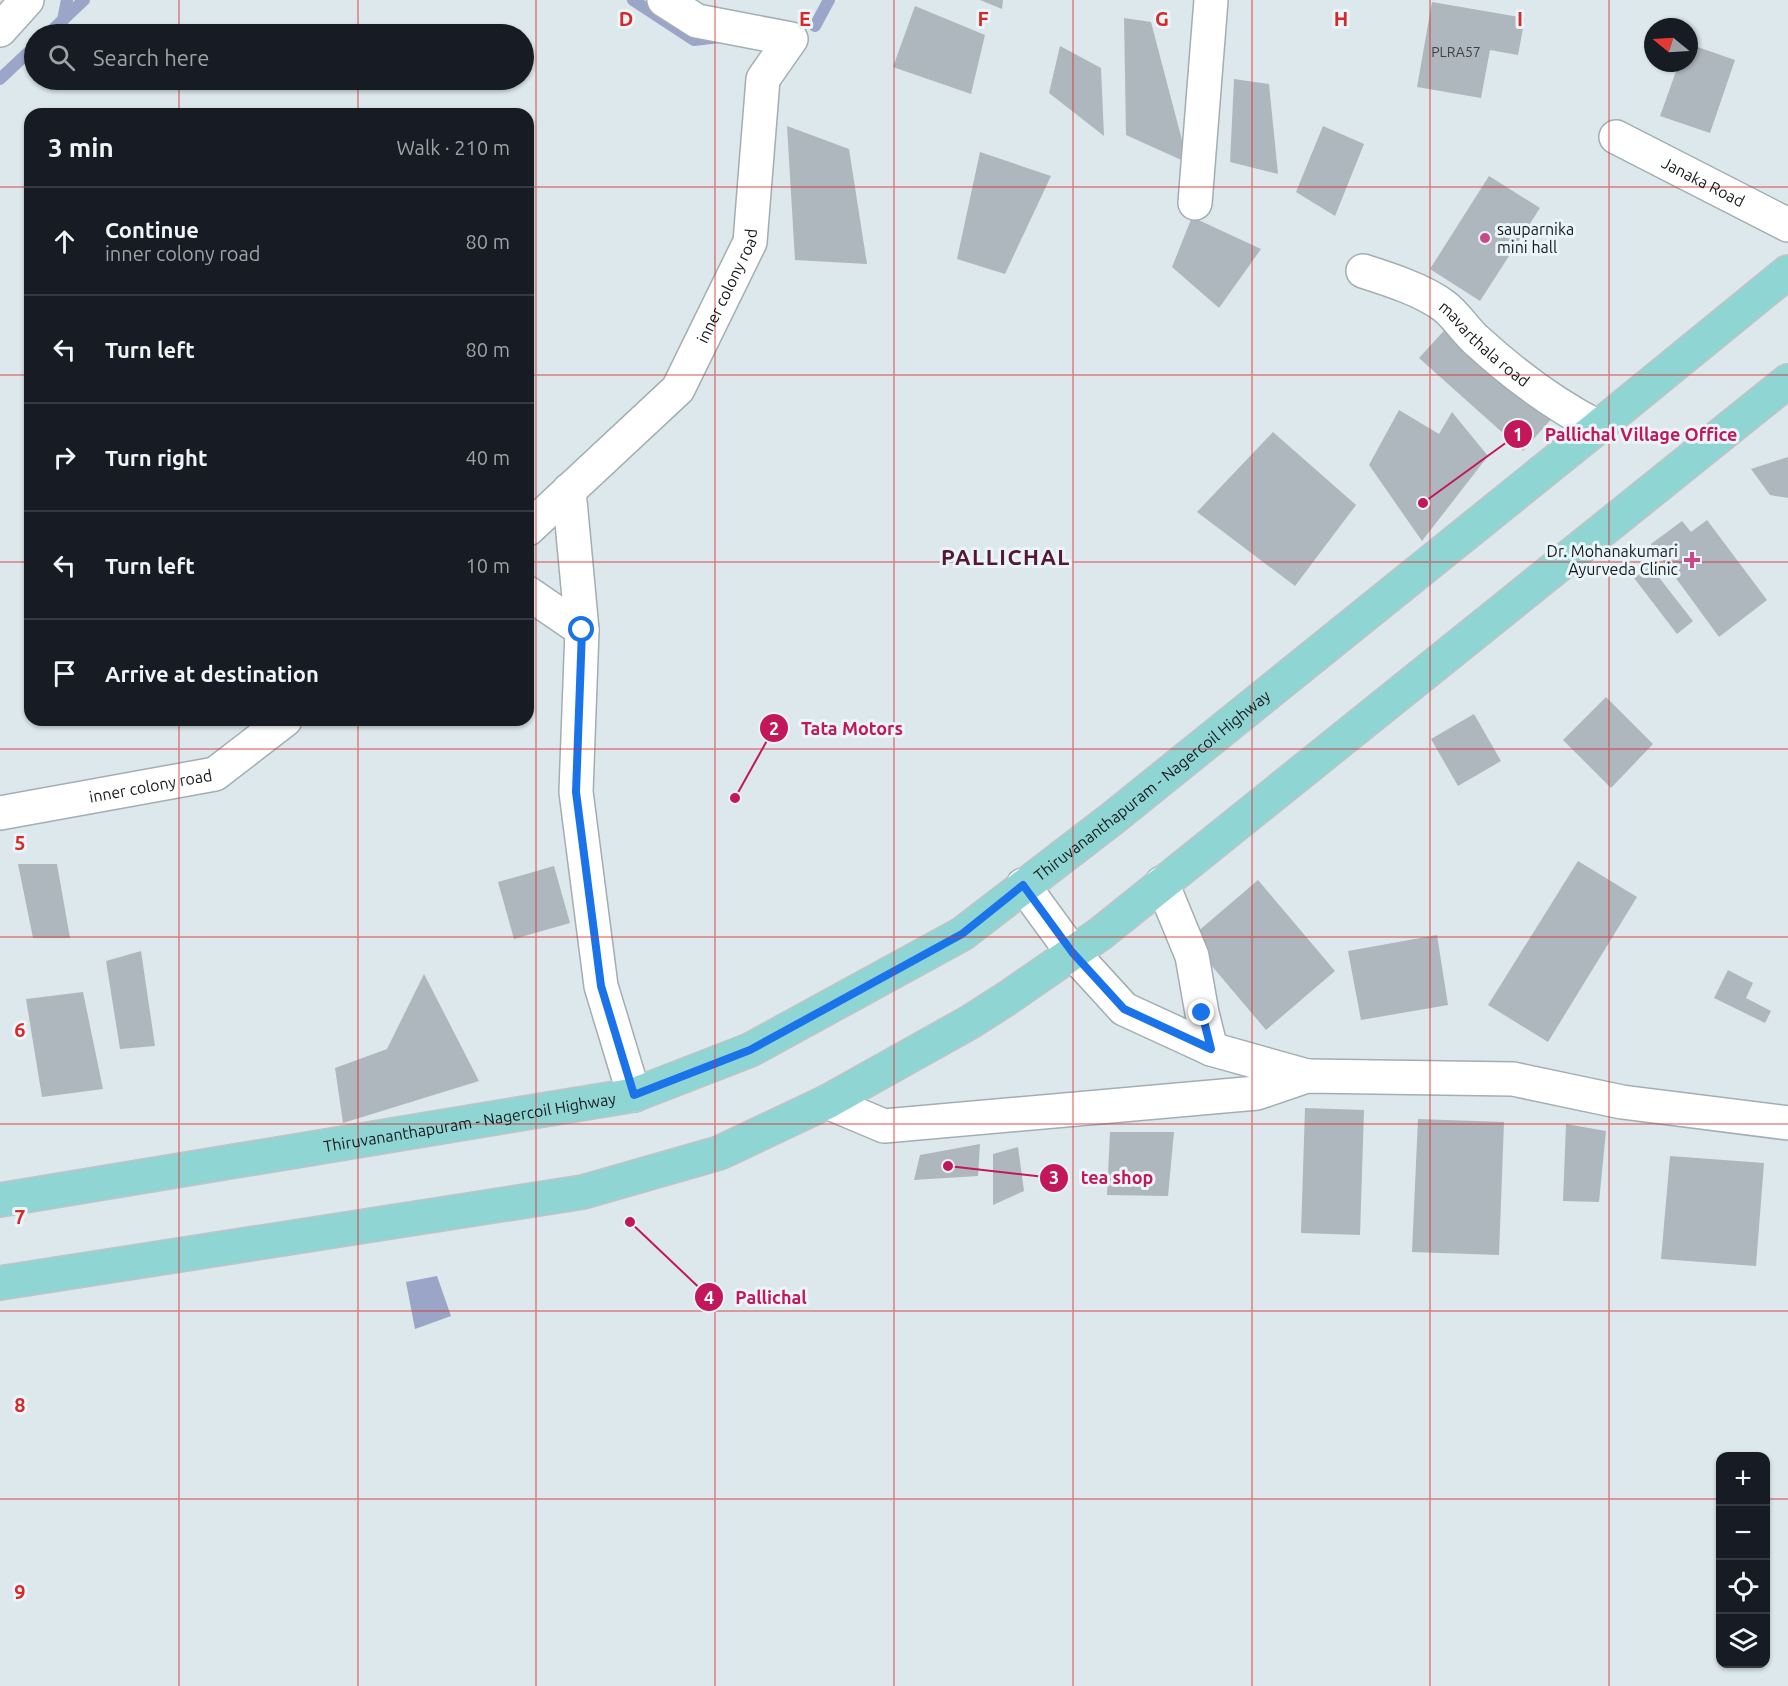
<!DOCTYPE html>
<html lang="en">
<head>
<meta charset="utf-8">
<style>
  body { margin:0; font-family:Ubuntu,sans-serif; background:#20242c; color:#f1f3f6 }
  .controls { position:absolute; right:18px; bottom:18px; display:grid; overflow:hidden; border-radius:12px; box-shadow:0 2px 4px #0004 }
  .controls button { width:54px; height:54px; display:grid; place-items:center; padding:0; border:0; border-bottom:2px solid #363941; background:#171b24; color:#f1f3f6; font:30px sans-serif }
  .compass { position:absolute; left:1644px; top:18px; width:54px; height:54px; border-radius:50%; background:#171b24; box-shadow:0 2px 4px #0004; rotate:288deg }
  .stop { position:absolute; width:18px; height:18px; margin:-14px; border:4px solid #1a73e8; border-radius:50%; background:#fff }
  .stop.end { background:#1a73e8; border-color:#fff; box-shadow:0 2px 6px #0008 }
  .list { margin:0; padding:0; list-style:none }
  h2 { display:flex; justify-content:space-between; align-items:center; height:78px; margin:0; padding:0 24px; font-size:26px }
  h2 small { font-size:20px; font-weight:400; color:#9ea1a6 }
  .list li { display:grid; grid-template-columns:39px 1fr auto; gap:18px; align-items:center; box-sizing:border-box; height:108px; padding:0 24px; border-top:2px solid #363941 }
  .list b { display:block; font-size:22px; white-space:nowrap }
  .list p { margin:0; font-size:20px; white-space:nowrap; color:#9ea1a6 }
  .list em { font-size:20px; font-style:normal; color:#9ea1a6 }
  .icon { flex:none; width:33px; height:33px; fill:none; stroke:currentColor; stroke-width:2; stroke-linecap:round; stroke-linejoin:round }
  .map { position:relative; flex:none; width:1788px; height:1686px; overflow:hidden }
  .search { position:absolute; background:#171b24; box-shadow:0 2px 4px #0004; left:24px; top:24px; width:510px; height:66px; display:flex; align-items:center; gap:15px; box-sizing:border-box; padding:0 21px; border-radius:33px; color:#9ea1a6; font-size:22px }
  .panel { position:absolute; background:#171b24; box-shadow:0 2px 4px #0004; left:24px; top:108px; width:510px; height:618px; border-radius:18px }
  .map>svg:first-child { display:block }
</style>
</head>
<body>
<div class="map">
<svg width="1788" height="1686" viewBox="0 0 1788 1686">
  <rect width="100%" height="100%" fill="#dce8eb"/>
  <path fill="#9ba5c7" d="M437,1276L451,1316L415,1329L406,1282Z"/>
  <g fill="none" stroke-linecap="round" stroke-linejoin="round">
    <g stroke="#9ba5c7" stroke-width="12">
      <path d="M633,0L694,40L719,37"/>
      <path d="M63,20L67,0"/>
      <path d="M815,26L829,0"/>
      <path d="M48,34L84,0"/>
      <path d="M0,79L34,47"/>
    </g>
  </g>
  <g fill="#afb7be">
    <path d="M980,0H1003L1002,9Z"/>
    <path d="M1432,2L1525,18L1518,55L1490,50L1481,98L1417,87Z"/>
    <path d="M915,6L985,35L971,94L893,67Z"/>
    <path d="M1124,18L1151,22L1188,163L1126,135Z"/>
    <path d="M1689,44L1735,60L1710,133L1660,116L1679,63H1689Z"/>
    <path d="M1060,46L1101,68L1104,136L1049,93Z"/>
    <path d="M1234,79L1269,84L1278,174L1230,162Z"/>
    <path d="M787,126L849,149L867,264L795,260Z"/>
    <path d="M1323,126L1364,144L1335,216L1296,192Z"/>
    <path d="M980,152L1051,176L1005,274L957,259Z"/>
    <path d="M1489,176L1540,208L1480,301L1430,269Z"/>
    <path d="M1192,217L1261,249L1219,308L1172,267Z"/>
    <path d="M1450,324L1554,416L1523,451L1419,358Z"/>
    <path d="M1399,410L1439,434L1452,412L1488,456L1422,541L1369,465Z"/>
    <path d="M1273,432L1356,505L1295,586L1197,512Z"/>
    <path d="M1788,457V498L1770,495L1751,469Z"/>
    <path d="M1707,520L1767,600L1719,637L1651,544L1682,521L1691,532Z"/>
    <path d="M1650,566L1693,621L1677,634L1634,578Z"/>
    <path d="M1606,697L1653,744L1611,788L1563,740Z"/>
    <path d="M1474,714L1501,761L1458,786L1431,739Z"/>
    <path d="M1578,861L1637,897L1548,1042L1488,1005Z"/>
    <path d="M18,864H57L70,938H33Z"/>
    <path d="M554,866L570,923L514,939L498,882Z"/>
    <path d="M1258,880L1335,971L1266,1030L1189,939Z"/>
    <path d="M1437,935L1448,1005L1361,1020L1348,951Z"/>
    <path d="M141,951L155,1046L120,1049L106,961Z"/>
    <path d="M1728,970L1753,983L1746,998L1771,1011L1765,1023L1714,998Z"/>
    <path d="M424,974L479,1081L343,1123L335,1068L387,1049Z"/>
    <path d="M83,992L103,1089L42,1097L26,999Z"/>
    <path d="M1305,1108L1364,1110L1360,1235L1301,1233Z"/>
    <path d="M1418,1119L1504,1122L1499,1255L1412,1252Z"/>
    <path d="M1566,1124L1606,1131L1599,1202L1563,1201Z"/>
    <path d="M1110,1132H1174L1168,1196L1107,1195Z"/>
    <path d="M980,1144L978,1176L914,1180L920,1155Z"/>
    <path d="M1018,1147L1024,1191L993,1205V1154Z"/>
    <path d="M1670,1156L1764,1163L1756,1266L1661,1259Z"/>
  </g>
  <g fill="none" stroke-linecap="round" stroke-linejoin="round">
    <g stroke="#a3aeb2" stroke-width="36">
      <g id="minor">
        <path d="M0,30L27,0"/>
        <path id="s1" d="M1616,137L1788,225"/>
        <path d="M1195,203L1211,0"/>
        <path id="s2" d="M1363,271C1388,279 1423,290 1444,306C1456,315 1464,329 1475,339C1513,374 1553,404 1598,427"/>
        <path d="M569,490L582,630L576,792L601,986L634,1095"/>
        <path id="s3" d="M528,529L678,389L750,242L763,79L791,39L697,21L664,0"/>
        <path d="M528,593L582,630"/>
        <path id="s4" d="M0,813L215,774L285,720"/>
      </g>
    </g>
    <g stroke="#a3aeb2" stroke-width="36">
      <g id="tertiary">
        <path d="M1162,883L1192,956L1202,1013L1211,1049"/>
        <path d="M1023,885L1072,952L1124,1009L1211,1049L1307,1076"/>
      </g>
    </g>
    <g stroke="#a3aeb2" stroke-width="36">
      <path id="secondary" d="M827,1102L884,1126L1257,1093L1307,1076L1513,1079L1622,1102L1788,1123"/>
    </g>
    <g stroke="#c2c3c4" stroke-width="36">
      <g id="primary">
        <path id="s5" d="M0,1200L634,1095L750,1050L962,934L1113,818L1598,427L1788,272"/>
        <path d="M0,1283L583,1192L719,1153L827,1102L970,1022L1006,999L1100,934L1788,381"/>
      </g>
    </g>
    <use href="#minor" stroke="#fff" stroke-width="33"/>
    <use href="#tertiary" stroke="#fff" stroke-width="33"/>
    <use href="#secondary" stroke="#fff" stroke-width="33"/>
    <use href="#primary" stroke="#8fd5d4" stroke-width="33"/>
  </g>
  <g fill="none" stroke-linecap="round" stroke-linejoin="round">
    <path stroke="#1a73e8" stroke-width="8" d="M582,630L576,792L601,986L634,1095L750,1050L962,934L1023,885L1072,952L1124,1009L1211,1049L1202,1013"/>
  </g>
  <path fill="none" stroke="#d62828" stroke-width="1.5" stroke-opacity="0.55" d="M179,0V34M358,0V34M536,0V1686M715,0V1686M894,0V1686M1073,0V1686M1252,0V1686M1430,0V1686M1609,0V1686M179,80V114M358,80V114M0,187H30M528,187H1788M0,375H30M528,375H1788M0,562H30M528,562H1788M179,720V1686M358,720V1686M0,749H1788M0,937H1788M0,1124H1788M0,1311H1788M0,1499H1720M1766,1499H1788"/>
  <g fill="#cb478b" stroke="#e9f5f9" stroke-width="2">
    <circle cx="1485" cy="238" r="6"/>
    <path d="M1689 551h6v6h6v6h-6v6h-6v-6h-6v-6h6z"/>
  </g>
  <g text-anchor="middle" stroke-width="6" stroke-linejoin="round" paint-order="stroke">
    <g font-size="14" fill="#3c4144">
      <text x="1456" y="57">PLRA57</text>
    </g>
    <g font-size="16" fill="#161a1c" stroke="#e9f5f9">
      <text dy="6" stroke="none"><textPath href="#s1" startOffset="98">Janaka Road</textPath></text>
      <text dy="6" stroke="none"><textPath href="#s3" startOffset="320">inner colony road</textPath></text>
      <text dy="6" stroke="none"><textPath href="#s2" startOffset="144">mavarthala road</textPath></text>
      <text dy="6" stroke="none"><textPath href="#s4" startOffset="153">inner colony road</textPath></text>
      <text dy="6" stroke="none"><textPath href="#s5" startOffset="1250">Thiruvananthapuram - Nagercoil Highway</textPath></text>
      <text dy="6" stroke="none"><textPath href="#s5" startOffset="476">Thiruvananthapuram - Nagercoil Highway</textPath></text>
    </g>
    <g font-size="16" fill="#161a1c" stroke="#e9f5f9" text-anchor="start">
      <text x="1497" y="235">sauparnika<tspan x="1497" dy="18">mini hall</tspan></text>
      <text x="1678" y="557" text-anchor="end">Dr. Mohanakumari<tspan x="1678" dy="18">Ayurveda Clinic</tspan></text>
    </g>
    <g font-size="22" font-weight="bold" letter-spacing="1.5" fill="#551637" stroke="#e9f5f9">
      <text x="1006" y="565">PALLICHAL</text>
    </g>
  </g>
  <g font-size="20" text-anchor="middle" font-weight="bold" fill="#d62828" stroke="#e9f5f9" stroke-width="6" stroke-linejoin="round" paint-order="stroke">
    <text x="626" y="26">D</text>
    <text x="805" y="26">E</text>
    <text x="983" y="26">F</text>
    <text x="1162" y="26">G</text>
    <text x="1341" y="26">H</text>
    <text x="1520" y="26">I</text>
    <text x="20" y="850">5</text>
    <text x="20" y="1037">6</text>
    <text x="20" y="1224">7</text>
    <text x="20" y="1412">8</text>
    <text x="20" y="1599">9</text>
  </g>
  <path fill="none" stroke="#c2185b" stroke-width="2" d="M1423 503L1518 434M735 798L774 728M948 1166L1054 1178M630 1222L709 1297"/>
  <g fill="#c2185b" stroke="#e9f5f9" stroke-width="2">
    <circle cx="1423" cy="503" r="6"/>
    <circle cx="735" cy="798" r="6"/>
    <circle cx="948" cy="1166" r="6"/>
    <circle cx="630" cy="1222" r="6"/>
    <circle cx="1518" cy="434" r="15"/>
    <circle cx="774" cy="728" r="15"/>
    <circle cx="1054" cy="1178" r="15"/>
    <circle cx="709" cy="1297" r="15"/>
  </g>
  <g font-size="18" text-anchor="middle" font-weight="bold" fill="#fff">
    <text x="1518" y="441">1</text>
    <text x="774" y="735">2</text>
    <text x="1054" y="1184">3</text>
    <text x="709" y="1304">4</text>
  </g>
  <g font-size="18" text-anchor="middle" font-weight="bold" fill="#c2185b" stroke="#e9f5f9" stroke-width="6" stroke-linejoin="round" paint-order="stroke">
    <text x="1641" y="441">Pallichal Village Office</text>
    <text x="852" y="735">Tata Motors</text>
    <text x="1117" y="1184">tea shop</text>
    <text x="771" y="1304">Pallichal</text>
  </g>
</svg>
<div class="controls">
<button>+</button>
<button>−</button>
<button><svg class="icon" aria-label="locate" viewBox="0 0 24 24"><circle cx="12" cy="12" r="6"/><path d="M12 2v4M12 18v4M2 12h4M18 12h4"/></svg></button>
<button><svg class="icon" aria-label="layers" viewBox="0 0 24 24"><path d="M12 4l9 5-9 5-9-5zM3 14l9 5 9-5"/></svg></button>
</div>
<svg class="compass" viewBox="-18 -18 36 36"><path d="M0-13l5 13h-10z" fill="#e53935"/><path d="M0 13l5-13h-10z" fill="#9ea1a6"/></svg>
<div class="stop" style="left:582px;top:630px"></div>
<div class="stop end" style="left:1202px;top:1013px"></div>
<div class="search"><svg class="icon" aria-label="search" viewBox="0 0 24 24"><circle cx="10" cy="10" r="6"/><path d="M15 15l6 6"/></svg>Search here</div>
<section class="panel">
<h2>3 min<small>Walk · 210 m</small></h2>
<ul class="list">
<li><svg class="icon" aria-label="ahead" viewBox="0 0 24 24"><path d="M12 20V5M6 11l6-6 6 6"/></svg><div><b>Continue</b><p>inner colony road</p></div><em>80 m</em></li>
<li><svg class="icon" aria-label="left" viewBox="0 0 24 24"><path d="M17 20v-9H6M10 6l-5 5 5 5"/></svg><div><b>Turn left</b></div><em>80 m</em></li>
<li><svg class="icon" aria-label="right" viewBox="0 0 24 24"><path d="M7 20v-9h11M14 6l5 5-5 5"/></svg><div><b>Turn right</b></div><em>40 m</em></li>
<li><svg class="icon" aria-label="left" viewBox="0 0 24 24"><path d="M17 20v-9H6M10 6l-5 5 5 5"/></svg><div><b>Turn left</b></div><em>10 m</em></li>
<li><svg class="icon" aria-label="arrive" viewBox="0 0 24 24"><path d="M6 21V4h12l-3 4 3 4H6"/></svg><div><b>Arrive at destination</b></div></li>
</ul>
</section>
</div>
</body>
</html>
